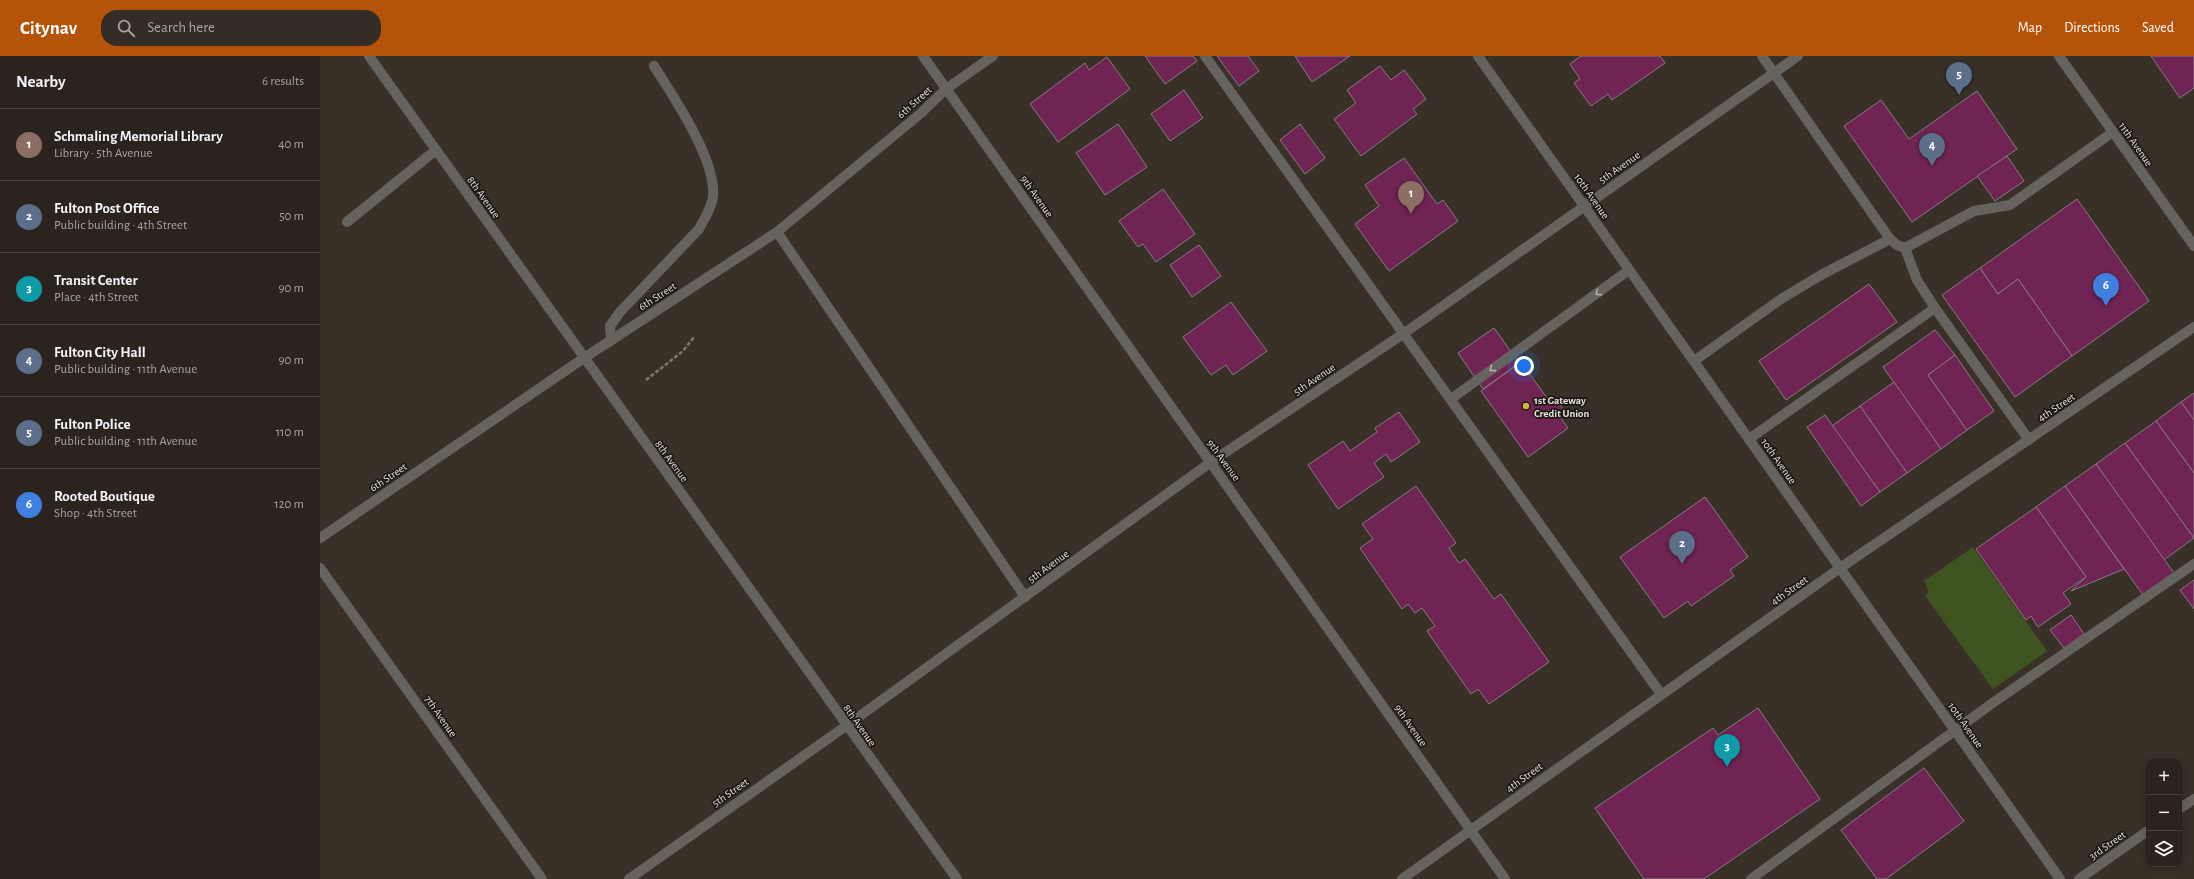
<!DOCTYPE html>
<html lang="en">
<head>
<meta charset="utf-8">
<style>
  body { margin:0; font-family:"Alegreya Sans",sans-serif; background:#332c27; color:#f1f3f6 }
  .controls { position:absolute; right:12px; bottom:12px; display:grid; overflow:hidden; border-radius:8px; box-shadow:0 2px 10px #0003 }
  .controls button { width:36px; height:36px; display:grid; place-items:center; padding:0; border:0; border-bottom:1px solid #47413c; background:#2b241e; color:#f1f3f6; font:20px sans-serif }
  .you { position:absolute; left:1204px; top:310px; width:14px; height:14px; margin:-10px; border:3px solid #fff; border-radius:50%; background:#1a73e8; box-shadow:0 0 0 6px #1a73e833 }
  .badge { display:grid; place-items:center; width:26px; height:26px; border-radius:50%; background:#b45309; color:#fff; font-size:13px; font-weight:700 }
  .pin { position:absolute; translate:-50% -33px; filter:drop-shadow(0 1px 2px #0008) }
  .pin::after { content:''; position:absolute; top:21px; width:14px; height:12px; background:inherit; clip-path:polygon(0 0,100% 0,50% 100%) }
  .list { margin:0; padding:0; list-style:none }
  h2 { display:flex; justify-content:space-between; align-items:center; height:52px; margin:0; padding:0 16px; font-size:17px }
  h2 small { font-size:13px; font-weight:400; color:#a6a4a4 }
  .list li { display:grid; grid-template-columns:26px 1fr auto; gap:12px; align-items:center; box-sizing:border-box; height:72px; padding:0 16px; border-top:1px solid #47413c }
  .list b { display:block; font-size:15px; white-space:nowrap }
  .list p { margin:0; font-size:13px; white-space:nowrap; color:#a6a4a4 }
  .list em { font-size:13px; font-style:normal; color:#a6a4a4 }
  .icon { flex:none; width:22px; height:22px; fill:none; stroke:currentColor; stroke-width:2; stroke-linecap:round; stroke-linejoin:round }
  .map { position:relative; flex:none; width:1874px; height:823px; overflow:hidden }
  header { display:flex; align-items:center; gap:24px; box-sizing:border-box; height:56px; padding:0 20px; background:#b45309; color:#fff }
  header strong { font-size:19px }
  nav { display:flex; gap:22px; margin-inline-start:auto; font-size:14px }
  .search { width:280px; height:36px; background:#332c27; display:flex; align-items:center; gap:10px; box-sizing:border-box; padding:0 14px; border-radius:16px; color:#a6a4a4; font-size:15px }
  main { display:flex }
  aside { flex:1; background:#2b241e }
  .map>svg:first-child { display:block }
</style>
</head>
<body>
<header>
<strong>Citynav</strong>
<div class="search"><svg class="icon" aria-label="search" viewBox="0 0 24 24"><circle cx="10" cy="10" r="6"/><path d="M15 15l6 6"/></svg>Search here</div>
<nav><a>Map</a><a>Directions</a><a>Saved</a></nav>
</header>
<main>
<aside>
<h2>Nearby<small>6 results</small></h2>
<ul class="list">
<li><span class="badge" style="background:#8d6e63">1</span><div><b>Schmaling Memorial Library</b><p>Library · 5th Avenue</p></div><em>40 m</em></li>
<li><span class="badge" style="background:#5c6f8a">2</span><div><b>Fulton Post Office</b><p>Public building · 4th Street</p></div><em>50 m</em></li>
<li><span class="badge" style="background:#0f9aa8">3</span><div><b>Transit Center</b><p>Place · 4th Street</p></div><em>90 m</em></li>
<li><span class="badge" style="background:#5c6f8a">4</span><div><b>Fulton City Hall</b><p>Public building · 11th Avenue</p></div><em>90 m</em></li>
<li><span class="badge" style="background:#5c6f8a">5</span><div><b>Fulton Police</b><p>Public building · 11th Avenue</p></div><em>110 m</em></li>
<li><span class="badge" style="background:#3f7fe0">6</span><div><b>Rooted Boutique</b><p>Shop · 4th Street</p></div><em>120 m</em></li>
</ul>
</aside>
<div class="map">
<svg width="1874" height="823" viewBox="0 0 1874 823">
  <rect width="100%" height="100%" fill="#393028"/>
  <path fill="#405422" d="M1653,491L1727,595L1673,633L1605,540L1609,536L1604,525Z"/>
  <g fill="#6f2454" stroke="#887b82">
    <path d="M825,0H873L877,5L845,28Z"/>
    <path d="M897,0H928L939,15L919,30Z"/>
    <path d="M975,0H1030L992,26Z"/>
    <path d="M1261,0H1340L1345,7L1292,44L1288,38L1271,50L1254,27L1260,23L1250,8Z"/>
    <path d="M1831,0H1874V32L1860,42Z"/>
    <path d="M787,1L810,33L738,86L710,48L765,7L769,14Z"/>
    <path d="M1060,10L1071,24L1084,14L1106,43L1093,53L1097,58L1041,100L1014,63L1036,47L1027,34Z"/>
    <path d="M864,34L883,62L850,85L831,58Z"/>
    <path d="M1657,35L1697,93L1592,166L1524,70L1561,44L1589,83Z"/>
    <path d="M798,68L827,111L785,139L756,97Z"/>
    <path d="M980,68L1005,102L985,118L960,84Z"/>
    <path d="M1687,100L1704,125L1675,145L1657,120Z"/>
    <path d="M1084,102L1117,148L1123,144L1138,165L1069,215L1035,168L1059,150L1045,129Z"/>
    <path d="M843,133L875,178L836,206L823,188L818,191L799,165Z"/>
    <path d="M1757,143L1829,245L1752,300L1698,223L1678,238L1660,212Z"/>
    <path d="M879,189L901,220L872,241L850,209Z"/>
    <path d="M1660,212L1678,238L1698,223L1752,300L1695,341L1622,239Z"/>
    <path d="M1549,228L1577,266L1466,344L1439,305Z"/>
    <path d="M911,246L947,295L913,319L906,309L891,319L863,281Z"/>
    <path d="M1174,272L1199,307L1163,333L1138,297Z"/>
    <path d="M1615,274L1635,299L1608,319L1647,374L1621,393L1563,311Z"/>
    <path d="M1635,299L1674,355L1647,374L1608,319Z"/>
    <path d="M1201,306L1230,346L1235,342L1244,354L1238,358L1248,372L1208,401L1161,335Z"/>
    <path d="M1574,326L1621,393L1587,417L1540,350Z"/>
    <path d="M1874,337V364L1861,346Z"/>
    <path d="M1861,346L1874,364V417L1836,365Z"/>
    <path d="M1540,350L1587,417L1560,436L1512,370Z"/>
    <path d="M1079,356L1100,386L1071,406L1066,398L1054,407L1064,421L1018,453L988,409L1023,385L1030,395L1057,376L1055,372Z"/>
    <path d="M1505,359L1560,436L1541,450L1487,371Z"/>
    <path d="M1836,365L1874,417V482L1805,387Z"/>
    <path d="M1805,387L1874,482L1844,504L1776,408Z"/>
    <path d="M1776,408L1854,517L1823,539L1745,430Z"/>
    <path d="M1096,430L1136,487L1129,492L1139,507L1145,503L1174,543L1181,538L1229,606L1169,648L1158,633L1151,638L1107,575L1115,570L1102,552L1095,557L1088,548L1082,553L1040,492L1053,483L1042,468Z"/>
    <path d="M1745,430L1804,513L1751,535L1766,521L1716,451Z"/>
    <path d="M1385,441L1428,501L1410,514L1414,520L1371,550L1368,545L1344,562L1300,501Z"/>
    <path d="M1716,451L1766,521L1743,537L1751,548L1718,571L1711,560L1706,564L1656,493Z"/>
    <path d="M1874,524V553L1860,534Z"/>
    <path d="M1751,559L1764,578L1744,592L1730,574Z"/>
    <path d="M1438,652L1500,743L1384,823H1324L1275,752L1393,672L1398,679Z"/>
    <path d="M1604,712L1644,765L1566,823H1557L1521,774Z"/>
  </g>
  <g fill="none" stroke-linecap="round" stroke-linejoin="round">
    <path stroke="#7e766f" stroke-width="2.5" stroke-dasharray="4 2" stroke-linecap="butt" d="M326,324L363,295L374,281"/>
    <g stroke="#66635e" stroke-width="10">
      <path d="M885,0L1341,638"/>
      <path d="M1442,0L1570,183L1577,189L1585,192L1654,155L1690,149L1793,76"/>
      <path d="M27,166L116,94"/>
      <path d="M457,176L705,541"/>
      <path d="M1615,252L1709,384"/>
      <path d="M291,284L290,270L300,256L379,173C384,163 392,152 393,140C396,103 353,40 334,10"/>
      <path d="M1374,305L1461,243L1501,219L1570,183"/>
      <path d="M1131,343L1309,214"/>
      <path d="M1429,383L1615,252L1597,224L1585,192"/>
      <path d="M1431,823L1674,646L1874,508"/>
    </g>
    <g stroke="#66635e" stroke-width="10">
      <path d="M49,0L637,823"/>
      <path d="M603,0L1185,823"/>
      <path d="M1739,0L1874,190"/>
      <path d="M0,482L264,302L457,176L600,58L626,33L673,0"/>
      <path d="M0,512L222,823"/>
      <path d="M1859,753L1874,743"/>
      <path d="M309,823L526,670L891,406L1083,278L1478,0"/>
      <path d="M1082,823L1520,512L1740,823"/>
      <path d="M1759,823L1829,774"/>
    </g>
    <path stroke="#66635e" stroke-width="10" d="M1158,0L1520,512L1874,271"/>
  </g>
  <defs><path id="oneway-chevron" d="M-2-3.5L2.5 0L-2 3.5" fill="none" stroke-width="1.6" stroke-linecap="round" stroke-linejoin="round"/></defs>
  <g stroke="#b2ada8">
    <use href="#oneway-chevron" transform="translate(1278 237) rotate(144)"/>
    <use href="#oneway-chevron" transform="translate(1172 313) rotate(144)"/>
  </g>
  <circle fill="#d6b534" stroke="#1d1915" stroke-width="1.5" cx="1206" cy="350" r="4"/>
  <g text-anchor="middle" stroke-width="3.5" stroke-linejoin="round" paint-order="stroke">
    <g font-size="11" fill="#e5dfda" stroke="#1d1915">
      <text transform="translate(594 46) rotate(-42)" y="4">6th Street</text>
      <text transform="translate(1816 88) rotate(55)" y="4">11th Avenue</text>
      <text transform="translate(1299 111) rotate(-35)" y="4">5th Avenue</text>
      <text transform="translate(717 140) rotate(55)" y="4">9th Avenue</text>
      <text transform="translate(1272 140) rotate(55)" y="4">10th Avenue</text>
      <text transform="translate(164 141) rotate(55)" y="4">8th Avenue</text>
      <text transform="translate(337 240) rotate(-33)" y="4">6th Street</text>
      <text transform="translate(994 323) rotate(-34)" y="4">5th Avenue</text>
      <text transform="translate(1736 351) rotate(-34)" y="4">4th Street</text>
      <text transform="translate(904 404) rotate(54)" y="4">9th Avenue</text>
      <text transform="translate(352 405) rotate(54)" y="4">8th Avenue</text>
      <text transform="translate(1459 405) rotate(55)" y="4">10th Avenue</text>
      <text transform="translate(68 421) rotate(-34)" y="4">6th Street</text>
      <text transform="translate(728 510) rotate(-36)" y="4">5th Avenue</text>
      <text transform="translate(1469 534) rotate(-35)" y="4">4th Street</text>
      <text transform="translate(121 660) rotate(55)" y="4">7th Avenue</text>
      <text transform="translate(540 669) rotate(55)" y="4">8th Avenue</text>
      <text transform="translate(1091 669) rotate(55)" y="4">9th Avenue</text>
      <text transform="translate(1646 669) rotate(55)" y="4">10th Avenue</text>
      <text transform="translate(1204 721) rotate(-36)" y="4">4th Street</text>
      <text transform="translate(410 736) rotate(-35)" y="4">5th Street</text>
      <text transform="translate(1787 789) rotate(-35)" y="4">3rd Street</text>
    </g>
    <g font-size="11" font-weight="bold" fill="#e5dfda" stroke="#1d1915" text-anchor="start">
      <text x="1214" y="348">1st Gateway<tspan x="1214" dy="13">Credit Union</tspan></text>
    </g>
  </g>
</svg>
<div class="controls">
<button>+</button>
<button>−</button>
<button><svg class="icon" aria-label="layers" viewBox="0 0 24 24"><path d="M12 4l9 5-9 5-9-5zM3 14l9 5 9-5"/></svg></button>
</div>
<div class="you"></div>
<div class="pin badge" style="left:1091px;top:158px;background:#8d6e63">1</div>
<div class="pin badge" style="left:1362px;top:508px;background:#5c6f8a">2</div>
<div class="pin badge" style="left:1407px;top:711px;background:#0f9aa8">3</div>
<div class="pin badge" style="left:1612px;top:110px;background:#5c6f8a">4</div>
<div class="pin badge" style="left:1639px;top:39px;background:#5c6f8a">5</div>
<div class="pin badge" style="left:1786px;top:250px;background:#3f7fe0">6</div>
</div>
</main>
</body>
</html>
